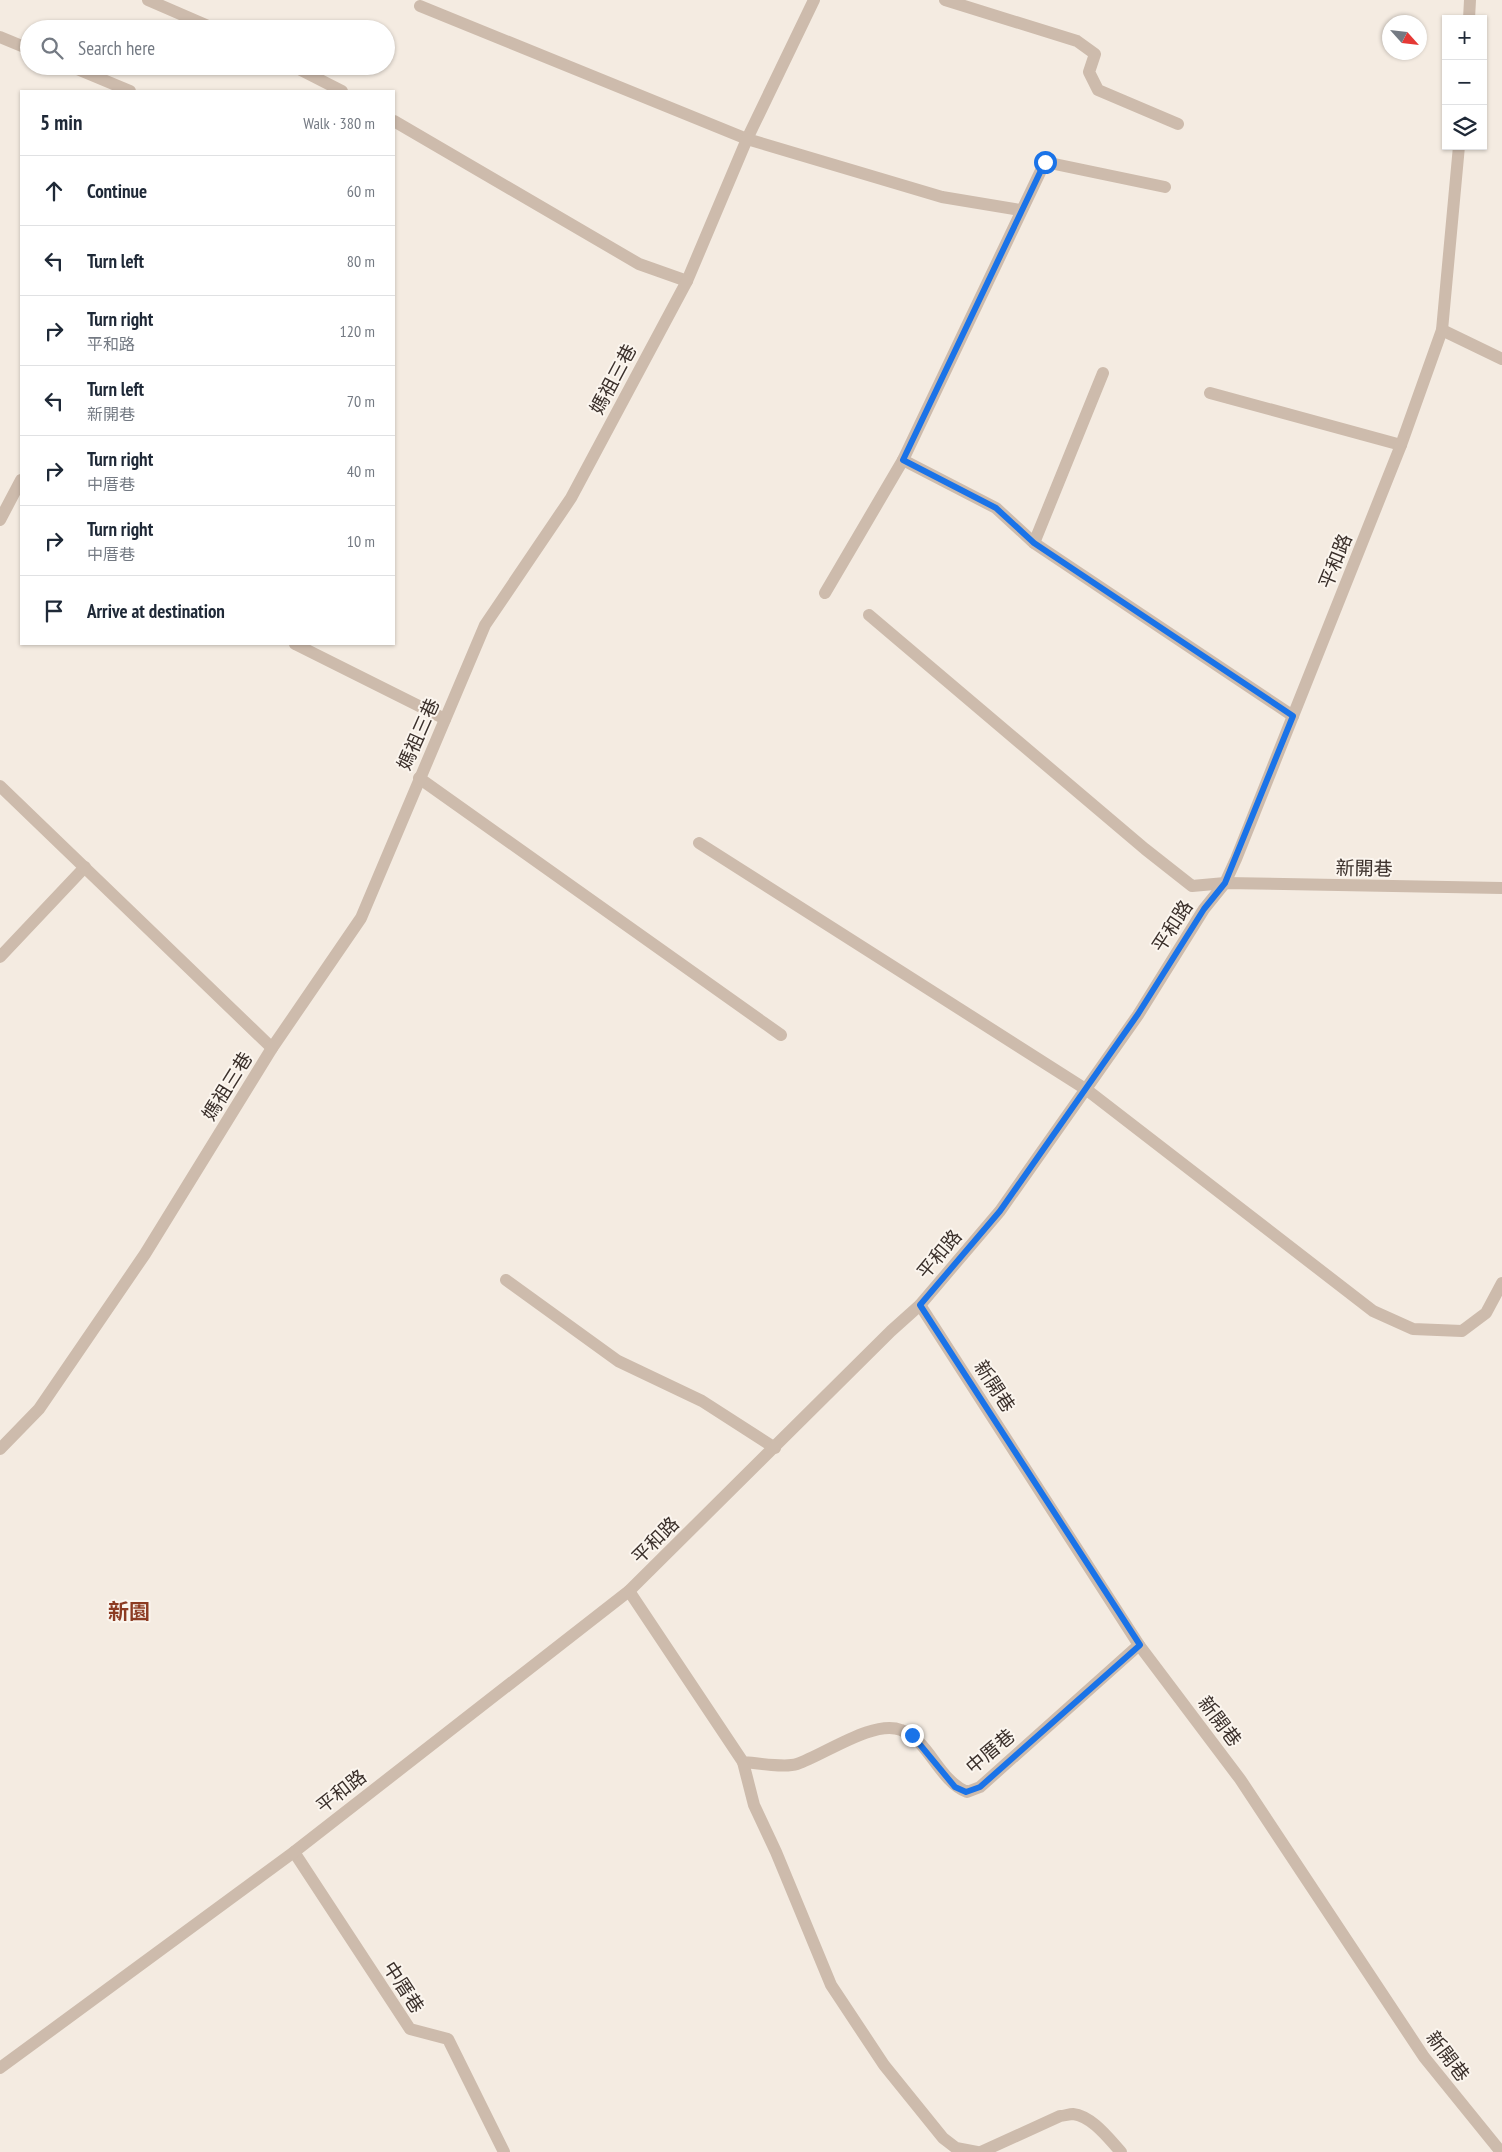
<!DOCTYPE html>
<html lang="en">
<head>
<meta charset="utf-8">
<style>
  body { margin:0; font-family:"PT Sans Narrow","Noto Sans TC",sans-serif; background:#f6f6f7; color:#1f2937 }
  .controls { position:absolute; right:15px; top:15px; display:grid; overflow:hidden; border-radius:0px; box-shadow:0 1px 4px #0004 }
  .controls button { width:45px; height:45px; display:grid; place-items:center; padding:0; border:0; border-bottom:1px solid #e0e1e3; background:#fff; color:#1f2937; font:25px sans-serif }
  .compass { position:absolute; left:1382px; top:15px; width:45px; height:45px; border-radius:50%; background:#fff; box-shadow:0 1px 4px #0004; rotate:117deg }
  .stop { position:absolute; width:15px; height:15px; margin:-11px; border:4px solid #1a73e8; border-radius:50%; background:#fff }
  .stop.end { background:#1a73e8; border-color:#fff; box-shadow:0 1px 5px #0008 }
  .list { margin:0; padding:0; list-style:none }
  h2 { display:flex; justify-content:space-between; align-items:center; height:65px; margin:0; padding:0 20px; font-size:21px }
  h2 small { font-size:16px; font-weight:400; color:#747a83 }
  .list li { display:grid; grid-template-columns:32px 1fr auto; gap:15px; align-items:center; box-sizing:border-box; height:70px; padding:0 20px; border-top:1px solid #e0e1e3 }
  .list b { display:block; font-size:19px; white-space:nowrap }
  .list p { margin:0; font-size:16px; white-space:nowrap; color:#747a83 }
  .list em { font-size:16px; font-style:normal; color:#747a83 }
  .icon { flex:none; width:28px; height:28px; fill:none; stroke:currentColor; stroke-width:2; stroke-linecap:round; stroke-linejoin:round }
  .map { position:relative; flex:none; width:1502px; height:2152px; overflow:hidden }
  .search { position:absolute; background:#fff; box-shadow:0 1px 4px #0004; left:20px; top:20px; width:375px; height:55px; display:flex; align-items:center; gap:12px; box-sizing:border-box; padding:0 18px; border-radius:28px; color:#747a83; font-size:19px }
  .panel { position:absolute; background:#fff; box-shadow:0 1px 4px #0004; left:20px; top:90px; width:375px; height:555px; border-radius:0px }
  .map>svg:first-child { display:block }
</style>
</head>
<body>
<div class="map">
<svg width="1502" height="2152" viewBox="0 0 1502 2152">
  <rect width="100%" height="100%" fill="#f4ebe1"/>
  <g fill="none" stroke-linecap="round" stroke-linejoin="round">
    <g stroke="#cdbbac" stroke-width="12">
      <path d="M945,0L1077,41L1095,54L1089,72L1098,90L1178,124"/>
      <path d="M0,37L29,49"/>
      <path d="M70,66L130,91"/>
      <path d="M1210,393L1401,445"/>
      <path d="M903,460L996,508L1034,543L1293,716"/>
      <path d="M0,520L21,480"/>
      <path d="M1034,543L1103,373"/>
      <path d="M825,593L903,460L1045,162L1165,187"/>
      <path d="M869,615L1145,849L1192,886L1225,883L1502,888"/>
      <path d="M295,644L445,719"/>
      <path d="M419,778L781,1035"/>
      <path d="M699,843L1087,1090L1373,1311L1413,1329L1462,1331L1486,1313L1502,1283"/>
      <path d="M0,957L85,867"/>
      <path d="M506,1280L618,1361L702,1401L775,1448"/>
      <path d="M294,1852L410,2029L448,2039L504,2152"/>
    </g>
    <g stroke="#cdbbac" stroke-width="12">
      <path d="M148,0L215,29"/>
      <path d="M420,6L747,139L942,197L1020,210"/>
      <path d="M1469,19L1470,0"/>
      <path d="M293,66L342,91"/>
      <path d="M394,121L639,264L687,281"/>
      <path d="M1442,330L1502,359"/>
      <path d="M0,786L272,1048"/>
      <path d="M920,1305L1139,1645L1240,1779L1424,2057L1501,2152"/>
      <path d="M0,1449L39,1409L145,1254L272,1048L361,918L485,625L571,498L687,281L747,139L814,0"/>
      <path d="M629,1591L743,1762C757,1763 785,1768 797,1764C824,1755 874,1719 901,1730C929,1740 938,1780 967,1792L980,1787L1139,1645"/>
      <path d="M743,1762L754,1805L776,1852L831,1985L884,2065L943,2138L956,2148L977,2152"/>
      <path d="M0,2068L294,1852L629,1591L891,1331L920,1305L1000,1211L1138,1015L1204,909L1225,883L1236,859L1401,445L1442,330L1459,146"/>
      <path d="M981,2152L1060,2116C1064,2116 1069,2114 1073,2114C1092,2116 1109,2139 1121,2152"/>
    </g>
  </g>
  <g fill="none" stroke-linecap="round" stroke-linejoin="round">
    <path stroke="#1a73e8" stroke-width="6" d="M912,1735L955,1787L966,1792L980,1787L1140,1645L920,1305L1000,1211L1138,1014L1204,909L1225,883L1293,716L1034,543L996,508L903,460L1045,162"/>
  </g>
  <g text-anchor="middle" stroke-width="4" stroke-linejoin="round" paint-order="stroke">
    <g font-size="19" fill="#3b302b" stroke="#fbf5ee">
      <text transform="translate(613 379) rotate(-62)" y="7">媽祖三巷</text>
      <text transform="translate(1335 561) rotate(-68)" y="7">平和路</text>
      <text transform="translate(418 734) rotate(-66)" y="7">媽祖三巷</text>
      <text transform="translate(1364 868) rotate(1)" y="7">新開巷</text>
      <text transform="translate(1172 926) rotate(-57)" y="7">平和路</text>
      <text transform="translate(227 1086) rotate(-58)" y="7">媽祖三巷</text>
      <text transform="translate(939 1254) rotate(-50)" y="7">平和路</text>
      <text transform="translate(995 1386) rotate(57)" y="7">新開巷</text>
      <text transform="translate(655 1540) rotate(-45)" y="7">平和路</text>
      <text transform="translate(1220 1721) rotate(53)" y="7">新開巷</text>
      <text transform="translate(990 1751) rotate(-40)" y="7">中厝巷</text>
      <text transform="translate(341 1791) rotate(-38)" y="7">平和路</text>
      <text transform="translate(404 1987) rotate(57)" y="7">中厝巷</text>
      <text transform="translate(1448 2056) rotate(53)" y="7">新開巷</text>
    </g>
    <g font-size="21" font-weight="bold" fill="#8c3b22" stroke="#fbf5ee">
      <text x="129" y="1619">新園</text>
    </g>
  </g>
</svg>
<div class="controls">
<button>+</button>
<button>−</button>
<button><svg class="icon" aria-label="layers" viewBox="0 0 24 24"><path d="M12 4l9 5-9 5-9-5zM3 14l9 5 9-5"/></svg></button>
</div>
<svg class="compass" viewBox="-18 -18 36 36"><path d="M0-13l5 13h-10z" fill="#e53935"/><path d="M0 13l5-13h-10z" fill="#747a83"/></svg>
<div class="stop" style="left:1045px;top:162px"></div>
<div class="stop end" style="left:912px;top:1735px"></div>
<div class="search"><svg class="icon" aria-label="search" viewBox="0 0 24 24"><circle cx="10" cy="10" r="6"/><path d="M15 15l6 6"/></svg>Search here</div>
<section class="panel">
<h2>5 min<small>Walk · 380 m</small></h2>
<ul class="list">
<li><svg class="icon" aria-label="ahead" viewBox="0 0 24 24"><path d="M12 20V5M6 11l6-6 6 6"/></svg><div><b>Continue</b></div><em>60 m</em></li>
<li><svg class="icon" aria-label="left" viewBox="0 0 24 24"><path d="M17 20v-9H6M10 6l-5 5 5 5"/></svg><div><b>Turn left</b></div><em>80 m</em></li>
<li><svg class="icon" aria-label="right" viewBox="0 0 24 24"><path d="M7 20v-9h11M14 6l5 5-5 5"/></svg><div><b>Turn right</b><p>平和路</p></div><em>120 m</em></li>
<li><svg class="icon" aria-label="left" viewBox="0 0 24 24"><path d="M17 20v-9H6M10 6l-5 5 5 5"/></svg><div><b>Turn left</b><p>新開巷</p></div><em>70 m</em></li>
<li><svg class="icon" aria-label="right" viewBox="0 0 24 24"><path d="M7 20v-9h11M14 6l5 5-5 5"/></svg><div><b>Turn right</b><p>中厝巷</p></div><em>40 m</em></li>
<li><svg class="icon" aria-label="right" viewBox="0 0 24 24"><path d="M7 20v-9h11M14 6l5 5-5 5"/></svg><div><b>Turn right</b><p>中厝巷</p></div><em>10 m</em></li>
<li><svg class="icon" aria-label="arrive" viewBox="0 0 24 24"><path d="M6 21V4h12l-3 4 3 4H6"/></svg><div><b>Arrive at destination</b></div></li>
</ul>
</section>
</div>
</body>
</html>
